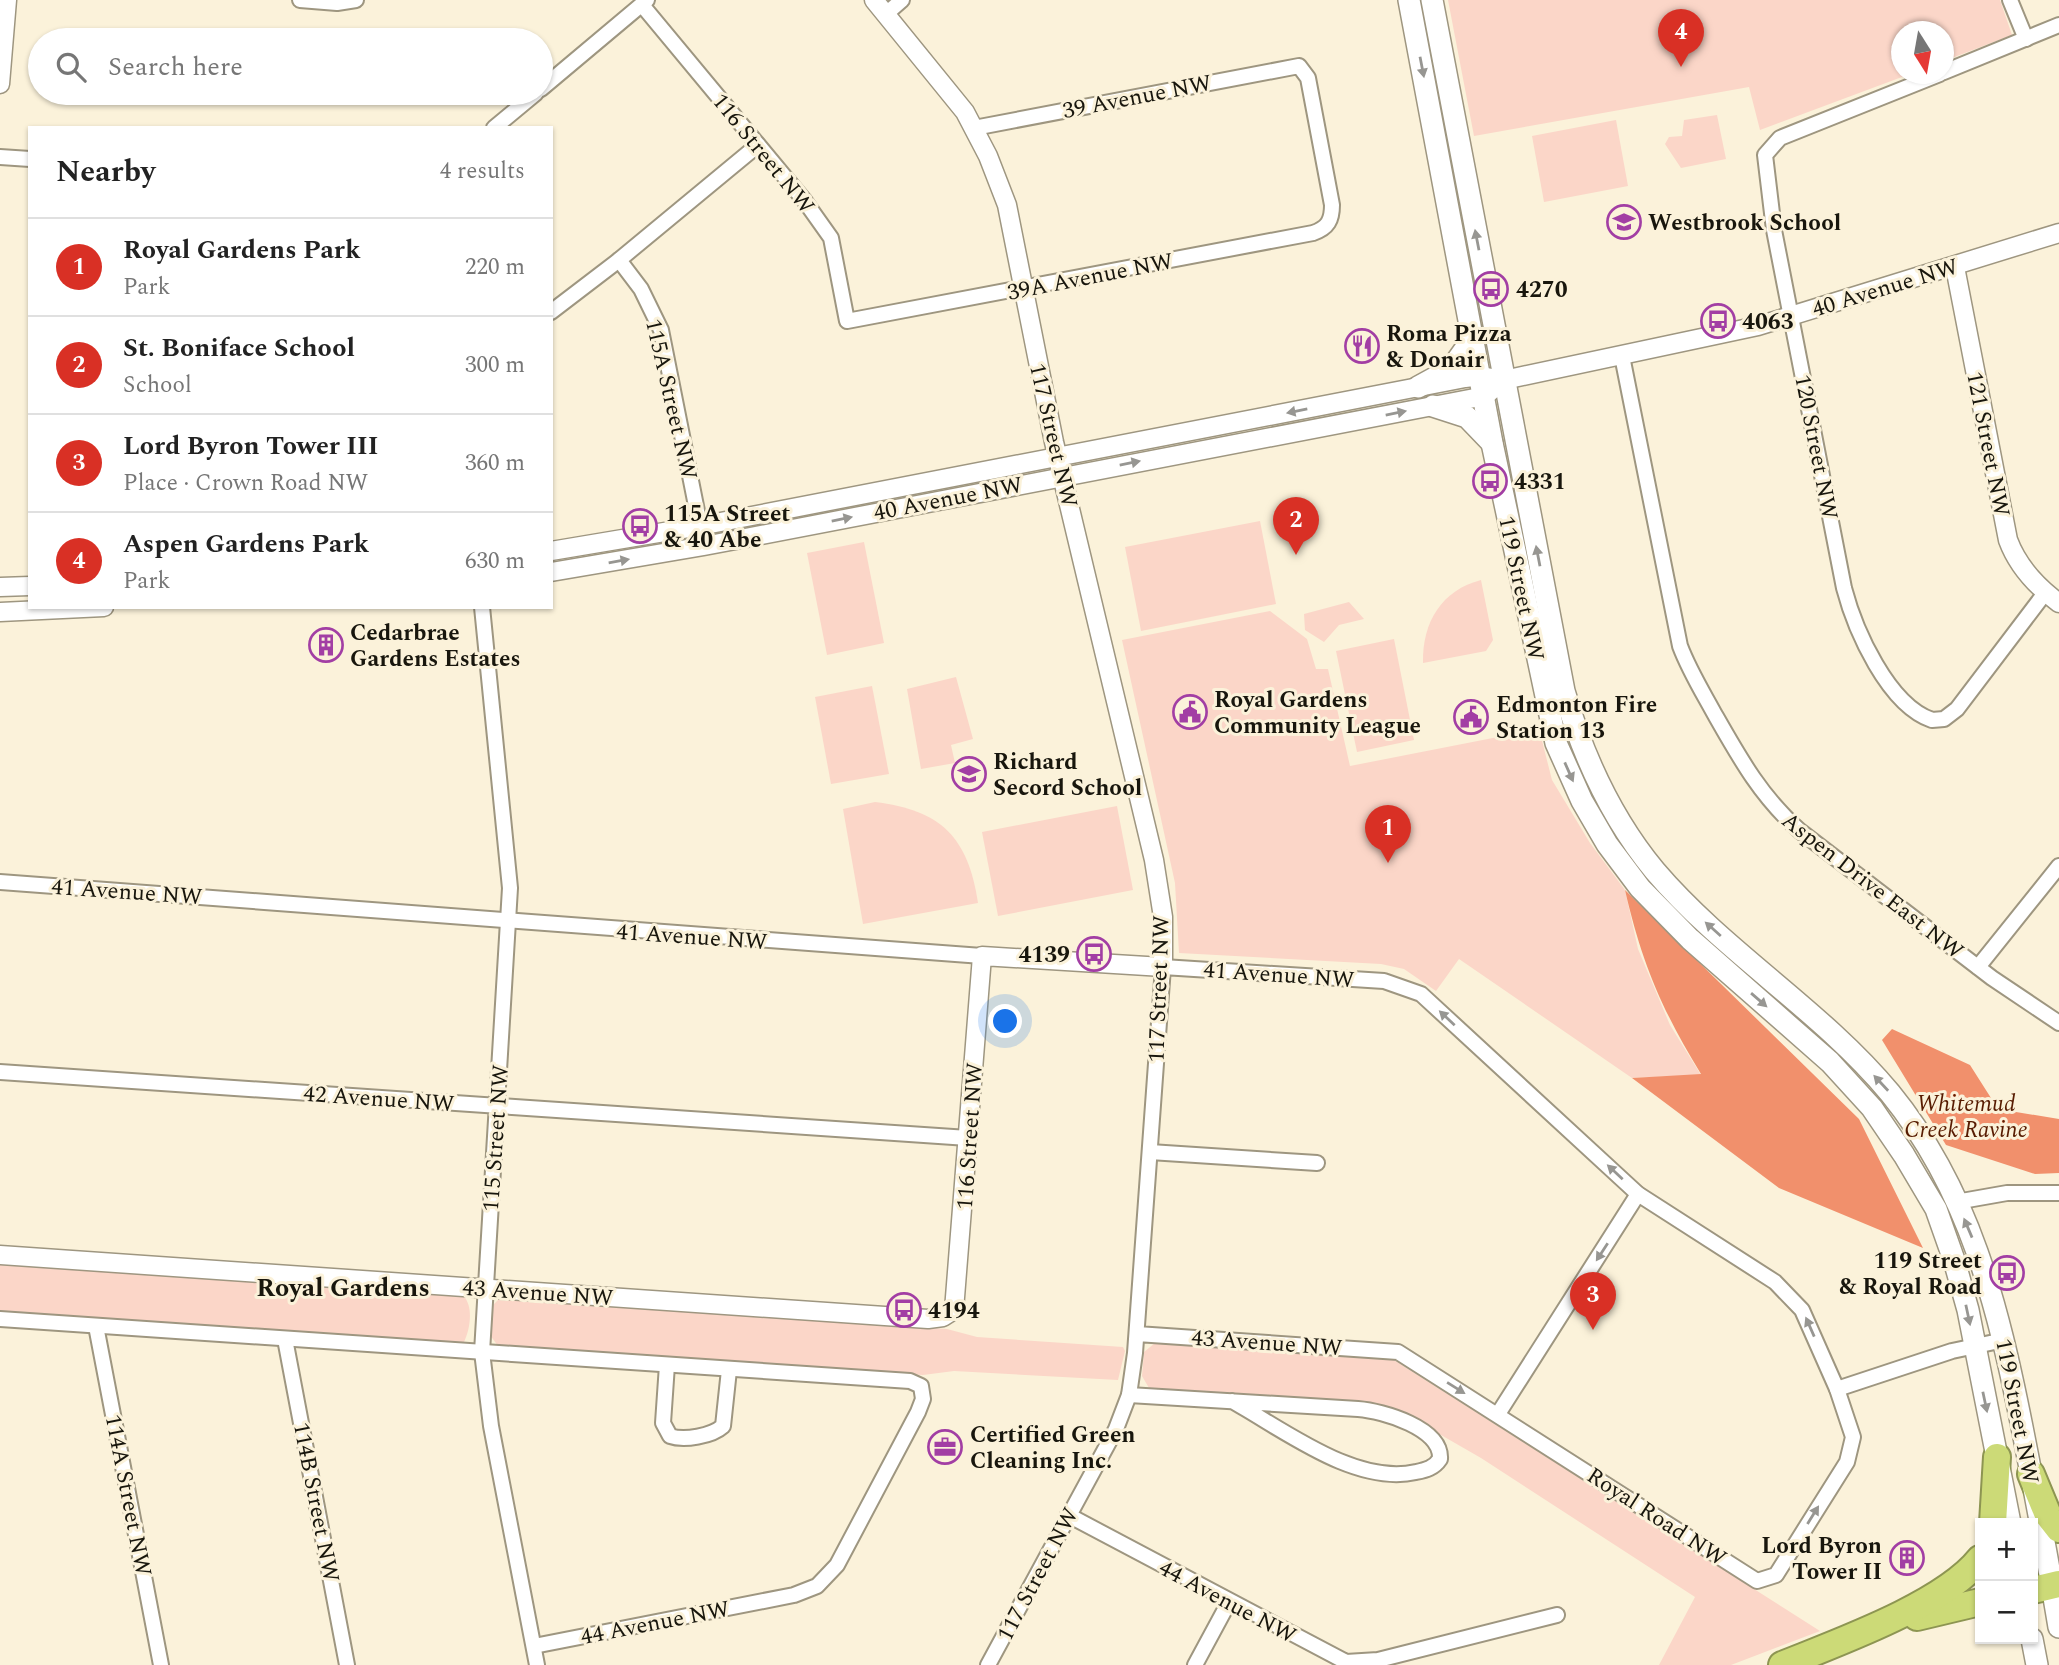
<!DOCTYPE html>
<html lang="en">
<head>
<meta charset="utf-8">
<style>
  body { margin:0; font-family:Spectral,serif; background:#f2f2f2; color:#222 }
  .controls { position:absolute; right:21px; bottom:21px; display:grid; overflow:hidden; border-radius:0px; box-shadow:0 2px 5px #0004 }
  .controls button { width:63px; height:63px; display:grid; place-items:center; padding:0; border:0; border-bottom:2px solid #e0e0e0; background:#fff; color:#222; font:35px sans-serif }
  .compass { position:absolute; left:1891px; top:21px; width:63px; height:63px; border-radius:50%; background:#fff; box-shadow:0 2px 5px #0004; rotate:169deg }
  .you { position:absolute; left:1006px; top:1022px; width:24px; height:24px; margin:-18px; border:5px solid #fff; border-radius:50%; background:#1a73e8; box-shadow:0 0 0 10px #1a73e833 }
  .badge { display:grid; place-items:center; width:46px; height:46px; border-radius:50%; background:#d93025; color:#fff; font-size:23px; font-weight:700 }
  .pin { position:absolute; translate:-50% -58px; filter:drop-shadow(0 2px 4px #0008) }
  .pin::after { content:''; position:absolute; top:37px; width:24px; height:21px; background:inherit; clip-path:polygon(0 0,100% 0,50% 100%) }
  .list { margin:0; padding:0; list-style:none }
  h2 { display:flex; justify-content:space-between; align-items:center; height:91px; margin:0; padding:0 28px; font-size:30px }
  h2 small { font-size:23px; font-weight:400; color:#767676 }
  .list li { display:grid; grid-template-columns:46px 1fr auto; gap:21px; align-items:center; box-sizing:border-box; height:98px; padding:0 28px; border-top:2px solid #e0e0e0 }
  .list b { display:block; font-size:26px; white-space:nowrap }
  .list p { margin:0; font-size:23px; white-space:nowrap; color:#767676 }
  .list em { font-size:23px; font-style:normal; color:#767676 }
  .icon { flex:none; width:38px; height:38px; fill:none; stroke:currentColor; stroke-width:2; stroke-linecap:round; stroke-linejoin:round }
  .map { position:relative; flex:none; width:2059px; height:1665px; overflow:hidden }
  .search { position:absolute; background:#fff; box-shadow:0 2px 5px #0004; left:28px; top:28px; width:525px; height:77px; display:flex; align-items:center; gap:18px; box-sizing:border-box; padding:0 24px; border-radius:38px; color:#767676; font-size:26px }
  .panel { position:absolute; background:#fff; box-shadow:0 2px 5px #0004; left:28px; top:126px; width:525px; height:483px; border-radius:0px }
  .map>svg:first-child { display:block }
</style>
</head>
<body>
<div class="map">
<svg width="2059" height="1665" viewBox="0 0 2059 1665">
  <rect width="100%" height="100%" fill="#fbf2da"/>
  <g fill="#fbd6c8">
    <path d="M1448,0H2000L2012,35L1944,61V32H1902V74H1910L1760,130L1749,87L1474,136Z"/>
    <path d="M1717,115L1726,159L1681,168L1665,144L1669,137L1682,136L1684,120Z"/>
    <path d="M1616,120L1628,186L1544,202L1532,136Z"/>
    <path d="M1260,521L1276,604L1141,631L1125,547Z"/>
    <path d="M864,542L884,643L827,655L807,553Z"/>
    <path d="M1481,580L1493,640L1486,651L1423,663C1422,622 1442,590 1481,580Z"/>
    <path d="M1349,602L1364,619L1339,625L1324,642L1305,630L1304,614Z"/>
    <path d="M1270,611L1307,639L1316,669H1328L1350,766L1539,729L1552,780L1590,843L1625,890L1638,949L1670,1025L1701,1075L1632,1078L1459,959L1436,991L1404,969L1381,964L1179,953L1175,883L1122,640Z"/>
    <path d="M1394,639L1414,740L1357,752L1336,651Z"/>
    <path d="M956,677L973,739L951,745L955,763L921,769L907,689Z"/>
    <path d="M872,686L889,774L831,784L815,697Z"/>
    <path d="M875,802C941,810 968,837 978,903L863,924L843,809Z"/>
    <path d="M1117,806L1133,890L998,916L982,832Z"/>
    <path d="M0,1263L463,1295C474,1307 470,1329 464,1342L458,1343L0,1311Z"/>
    <path d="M500,1298L947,1329L977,1337L1123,1347L1125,1351L1118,1380L954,1371L923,1375L498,1346L490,1335L491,1307Z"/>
    <path d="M1155,1343L1394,1360L1820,1631L1731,1665H1659L1695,1597L1481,1458L1408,1416L1381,1406L1149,1388L1142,1376L1144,1352Z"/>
  </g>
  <g fill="#f1906c">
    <path d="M1625,890L1859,1119L1923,1248L1779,1188L1632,1078L1701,1074C1662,1010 1642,964 1625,890Z"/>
    <path d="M1892,1029L1970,1065L1998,1109L2059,1119V1173L2035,1174L1946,1145L1882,1040Z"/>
  </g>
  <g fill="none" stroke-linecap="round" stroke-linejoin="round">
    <g stroke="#9e9680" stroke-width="18">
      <g id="minor">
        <path d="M300,0L337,3L356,0"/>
        <path d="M2010,0L2026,39"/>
        <path d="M642,5L804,200L831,238L847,321L1313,233C1328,228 1332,220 1332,205L1308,78L1299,66L974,128"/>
        <path d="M886,14L902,0"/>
        <path d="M1944,72L2059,25"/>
        <path d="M1940,74L1780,138L1765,155L1774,230L1844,588C1855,630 1888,705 1932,720L1944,719L1957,709L2045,593"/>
        <path d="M541,89L647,0"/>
        <path d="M494,128L536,93"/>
        <path d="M0,157L30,159"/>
        <path d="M619,260L641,289L661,330L704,546"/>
        <path d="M551,312L619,260L758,145"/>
        <path d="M1622,356L1680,646C1689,670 1702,691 1714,713C1739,757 1761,797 1800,831L1992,978L2059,1023"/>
        <path d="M482,607L510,888L482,1352L491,1426L537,1665"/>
        <path d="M0,882L982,956"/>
        <path d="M1978,967L2059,866"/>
        <path d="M0,1072L968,1138"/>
        <path d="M1150,1152L1317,1163"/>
        <path d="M1956,1202L2007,1193H2059"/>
        <path d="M0,1319L910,1381L921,1386L923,1399L918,1412L837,1565L817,1586L794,1595L534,1646"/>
        <path d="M96,1326L161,1665"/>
        <path d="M285,1339L347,1665"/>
        <path d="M667,1365L663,1423L670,1436C684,1441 712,1436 723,1426L729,1370"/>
        <path d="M1837,1389L1952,1351L2004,1340"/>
        <path d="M1129,1395L1358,1409C1383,1411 1442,1428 1440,1459C1434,1468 1426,1470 1416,1472C1356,1486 1284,1430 1232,1401"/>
        <path d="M1498,1414L1638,1194"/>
        <path d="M1068,1515L1346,1662L1378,1660L1557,1615"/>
        <path d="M988,1665L1116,1429L1129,1395L1135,1353L1163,967L1384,981L1421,994L1638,1194L1775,1282L1802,1310L1837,1389L1853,1437L1847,1462L1776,1575L1757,1581L1398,1352L1137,1334"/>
        <path d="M1195,1665L1229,1602"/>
      </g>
    </g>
    <g stroke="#9e9680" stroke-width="21">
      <g id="tertiary">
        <path d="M0,84L7,0"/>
        <path d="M1955,267L2008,540C2018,567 2036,586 2059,603"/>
        <path d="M551,551L700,526L1465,378L1481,376L1504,380L1758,326L2059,233"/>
        <path d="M551,572L704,546L1485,396L1493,389"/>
        <path d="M0,587L30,586"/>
        <path d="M0,612L104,607"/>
        <path d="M0,1255L928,1319L943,1317L954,1310L982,956L1163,967V917L1154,860L1054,442L1007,205L988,156L965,112L874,0"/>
      </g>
    </g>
    <g stroke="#9e9680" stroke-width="24">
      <g id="secondary">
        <path d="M1409,0L1492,443L1556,743L1582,801L1607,844L1640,888L1690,939L1830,1062L1872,1108L1904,1155L1936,1209L1954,1260L1968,1310L2010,1523"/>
        <path d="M1432,0L1564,691C1583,756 1611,818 1655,871C1725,953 1821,1010 1890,1093C1970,1191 1998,1307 2022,1427C2035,1493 2048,1560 2059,1627"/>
        <path d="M1418,387L1451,369L1473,338"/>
        <path d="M1433,406L1467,417L1492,443"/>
        <path d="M2032,1639L2037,1665"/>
      </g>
    </g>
    <g stroke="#8d9552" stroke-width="30">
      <g id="motorway">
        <path d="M2031,1474L2048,1515L2059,1529"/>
        <path d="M1993,1523L1997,1457"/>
        <path d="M2033,1590L2059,1584"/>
        <path d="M1917,1617L1980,1602"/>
        <path d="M1782,1665C1839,1642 1943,1605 1980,1559"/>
      </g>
    </g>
    <use href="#minor" stroke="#fff" stroke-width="14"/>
    <use href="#tertiary" stroke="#fff" stroke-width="18"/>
    <use href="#secondary" stroke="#fff" stroke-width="21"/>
    <use href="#motorway" stroke="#ccda77" stroke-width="26"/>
  </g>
  <defs><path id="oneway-solid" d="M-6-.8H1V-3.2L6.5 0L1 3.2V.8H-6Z" transform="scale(1.75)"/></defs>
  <g fill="#979692">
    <use href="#oneway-solid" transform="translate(1422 67) rotate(79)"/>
    <use href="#oneway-solid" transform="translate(1477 240) rotate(-101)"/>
    <use href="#oneway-solid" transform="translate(1297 411) rotate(169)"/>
    <use href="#oneway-solid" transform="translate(1396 413) rotate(-11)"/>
    <use href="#oneway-solid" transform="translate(1130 463) rotate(-11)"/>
    <use href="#oneway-solid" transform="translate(842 519) rotate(-11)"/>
    <use href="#oneway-solid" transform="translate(1538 556) rotate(-101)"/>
    <use href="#oneway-solid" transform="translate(619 561) rotate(-10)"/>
    <use href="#oneway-solid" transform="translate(1569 772) rotate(66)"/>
    <use href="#oneway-solid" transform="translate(1713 929) rotate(-138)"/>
    <use href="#oneway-solid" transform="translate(1759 1000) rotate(41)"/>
    <use href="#oneway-solid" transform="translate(1447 1018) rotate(-137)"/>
    <use href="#oneway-solid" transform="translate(1881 1083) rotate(-133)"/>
    <use href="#oneway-solid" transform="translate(1615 1172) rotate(-137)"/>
    <use href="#oneway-solid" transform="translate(1968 1228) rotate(-113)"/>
    <use href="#oneway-solid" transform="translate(1602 1252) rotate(123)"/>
    <use href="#oneway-solid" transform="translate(1968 1315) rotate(78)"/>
    <use href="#oneway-solid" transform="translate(1810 1327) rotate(-114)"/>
    <use href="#oneway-solid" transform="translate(1456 1388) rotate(32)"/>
    <use href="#oneway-solid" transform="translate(1985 1402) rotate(78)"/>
    <use href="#oneway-solid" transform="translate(1813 1515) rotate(-58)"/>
  </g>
  <defs>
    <g id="school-ring" transform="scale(1.75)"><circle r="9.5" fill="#fbf2da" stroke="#a23ea4" stroke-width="1.5"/><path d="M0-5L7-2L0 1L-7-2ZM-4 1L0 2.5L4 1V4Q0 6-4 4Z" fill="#a23ea4"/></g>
    <g id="bus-ring" transform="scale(1.75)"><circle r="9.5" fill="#fbf2da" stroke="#a23ea4" stroke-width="1.5"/><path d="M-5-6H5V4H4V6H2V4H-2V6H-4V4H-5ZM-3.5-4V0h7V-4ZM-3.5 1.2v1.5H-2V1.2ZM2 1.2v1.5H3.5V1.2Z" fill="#a23ea4"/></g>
    <g id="restaurant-ring" transform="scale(1.75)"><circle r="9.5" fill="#fbf2da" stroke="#a23ea4" stroke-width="1.5"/><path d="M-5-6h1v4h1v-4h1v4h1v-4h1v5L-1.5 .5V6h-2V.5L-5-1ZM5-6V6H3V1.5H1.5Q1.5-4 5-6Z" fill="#a23ea4"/></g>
    <g id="building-ring" transform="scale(1.75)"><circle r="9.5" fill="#fbf2da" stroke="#a23ea4" stroke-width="1.5"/><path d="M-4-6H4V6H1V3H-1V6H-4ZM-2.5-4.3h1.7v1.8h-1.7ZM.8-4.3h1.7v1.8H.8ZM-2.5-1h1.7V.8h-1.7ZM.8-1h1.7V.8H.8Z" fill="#a23ea4"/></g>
    <g id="civic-ring" transform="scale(1.75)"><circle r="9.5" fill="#fbf2da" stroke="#a23ea4" stroke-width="1.5"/><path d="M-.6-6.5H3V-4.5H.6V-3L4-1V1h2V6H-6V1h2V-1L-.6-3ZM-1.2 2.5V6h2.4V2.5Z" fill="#a23ea4"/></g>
    <g id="office-ring" transform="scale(1.75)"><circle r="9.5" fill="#fbf2da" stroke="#a23ea4" stroke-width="1.5"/><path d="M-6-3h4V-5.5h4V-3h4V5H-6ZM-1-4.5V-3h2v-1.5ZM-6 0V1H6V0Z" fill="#a23ea4"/></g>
  </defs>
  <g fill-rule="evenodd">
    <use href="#school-ring" x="1624" y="222"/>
    <use href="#bus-ring" x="1491" y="289"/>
    <use href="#bus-ring" x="1718" y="321"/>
    <use href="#restaurant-ring" x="1362" y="346"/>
    <use href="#bus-ring" x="1490" y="481"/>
    <use href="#bus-ring" x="640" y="526"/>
    <use href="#building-ring" x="326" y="645"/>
    <use href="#civic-ring" x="1190" y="712"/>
    <use href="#civic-ring" x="1471" y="717"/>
    <use href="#school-ring" x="969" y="774"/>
    <use href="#bus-ring" x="1094" y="954"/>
    <use href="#bus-ring" x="2007" y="1273"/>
    <use href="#bus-ring" x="904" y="1310"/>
    <use href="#office-ring" x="945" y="1447"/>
    <use href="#building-ring" x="1907" y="1558"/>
  </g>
  <g text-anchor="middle" stroke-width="6" stroke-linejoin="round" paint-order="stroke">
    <g font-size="23" fill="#18160d" stroke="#fbf2da">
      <text transform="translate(1137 96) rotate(-11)" y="8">39 Avenue NW</text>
      <text transform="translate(764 153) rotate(51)" y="8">116 Street NW</text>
      <text transform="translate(1090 276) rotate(-11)" y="8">39A Avenue NW</text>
      <text transform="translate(1885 287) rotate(-17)" y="8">40 Avenue NW</text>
      <text transform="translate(672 399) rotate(77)" y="8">115A Street NW</text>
      <text transform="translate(1054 435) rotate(77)" y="8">117 Street NW</text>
      <text transform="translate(1989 444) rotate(79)" y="8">121 Street NW</text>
      <text transform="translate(1817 447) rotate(79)" y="8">120 Street NW</text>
      <text transform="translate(948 498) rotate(-11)" y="8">40 Avenue NW</text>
      <text transform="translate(1522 588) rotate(78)" y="8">119 Street NW</text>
      <text transform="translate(1873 885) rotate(38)" y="8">Aspen Drive East NW</text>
      <text transform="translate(127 891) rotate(4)" y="8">41 Avenue NW</text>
      <text transform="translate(692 936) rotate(4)" y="8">41 Avenue NW</text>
      <text transform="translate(1279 974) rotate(4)" y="8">41 Avenue NW</text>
      <text transform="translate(1158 989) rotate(-88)" y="8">117 Street NW</text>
      <text transform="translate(379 1098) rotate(4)" y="8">42 Avenue NW</text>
      <text transform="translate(969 1136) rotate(-86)" y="8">116 Street NW</text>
      <text transform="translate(495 1138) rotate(-86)" y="8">115 Street NW</text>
      <text transform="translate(538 1292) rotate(4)" y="8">43 Avenue NW</text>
      <text transform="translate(1267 1342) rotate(4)" y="8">43 Avenue NW</text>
      <text transform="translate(2018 1411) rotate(79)" y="8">119 Street NW</text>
      <text transform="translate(129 1495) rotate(79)" y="8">114A Street NW</text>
      <text transform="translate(317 1502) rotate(79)" y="8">114B Street NW</text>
      <text transform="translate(1657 1516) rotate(33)" y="8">Royal Road NW</text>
      <text transform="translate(1037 1574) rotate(-62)" y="8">117 Street NW</text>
      <text transform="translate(1228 1601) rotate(28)" y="8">44 Avenue NW</text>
      <text transform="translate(655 1622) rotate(-11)" y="8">44 Avenue NW</text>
    </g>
    <g font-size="23" font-weight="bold" fill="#18160d" stroke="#fbf2da" text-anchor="start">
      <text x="1648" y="230">Westbrook School</text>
      <text x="1516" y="297">4270</text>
      <text x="1742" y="329">4063</text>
      <text x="1386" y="341">Roma Pizza<tspan x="1386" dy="26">&amp; Donair</tspan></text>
      <text x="1514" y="489">4331</text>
      <text x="664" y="521">115A Street<tspan x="664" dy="26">&amp; 40 Abe</tspan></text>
      <text x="350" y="640">Cedarbrae<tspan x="350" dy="26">Gardens Estates</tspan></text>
      <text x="1214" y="707">Royal Gardens<tspan x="1214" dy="26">Community League</tspan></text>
      <text x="1496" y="712">Edmonton Fire<tspan x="1496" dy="26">Station 13</tspan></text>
      <text x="993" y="769">Richard<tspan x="993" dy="26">Secord School</tspan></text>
      <text x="1070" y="962" text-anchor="end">4139</text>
      <text x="1982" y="1268" text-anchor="end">119 Street<tspan x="1982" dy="26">&amp; Royal Road</tspan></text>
      <text x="928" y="1318">4194</text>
      <text x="970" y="1442">Certified Green<tspan x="970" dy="26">Cleaning Inc.</tspan></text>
      <text x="1882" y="1553" text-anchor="end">Lord Byron<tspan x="1882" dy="26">Tower II</tspan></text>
    </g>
    <g font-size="23" font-style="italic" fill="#571b01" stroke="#fbf2da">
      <text x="1966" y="1111">Whitemud<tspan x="1966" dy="26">Creek Ravine</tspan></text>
    </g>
    <g font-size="26" font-weight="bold" fill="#18160d" stroke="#fbf2da">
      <text x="343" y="1296">Royal Gardens</text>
    </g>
  </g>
</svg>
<div class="controls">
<button>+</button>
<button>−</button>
</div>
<svg class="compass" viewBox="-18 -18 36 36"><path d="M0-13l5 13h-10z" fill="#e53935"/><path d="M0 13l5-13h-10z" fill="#767676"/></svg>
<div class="you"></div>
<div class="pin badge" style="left:1388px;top:863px">1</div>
<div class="pin badge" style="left:1296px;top:555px">2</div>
<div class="pin badge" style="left:1593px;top:1330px">3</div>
<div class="pin badge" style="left:1681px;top:67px">4</div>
<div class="search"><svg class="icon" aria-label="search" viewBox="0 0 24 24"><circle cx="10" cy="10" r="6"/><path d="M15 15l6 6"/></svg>Search here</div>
<section class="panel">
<h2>Nearby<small>4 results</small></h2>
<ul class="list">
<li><span class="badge">1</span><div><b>Royal Gardens Park</b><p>Park</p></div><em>220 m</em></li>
<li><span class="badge">2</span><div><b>St. Boniface School</b><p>School</p></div><em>300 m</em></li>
<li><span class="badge">3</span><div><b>Lord Byron Tower III</b><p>Place · Crown Road NW</p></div><em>360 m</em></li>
<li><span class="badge">4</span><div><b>Aspen Gardens Park</b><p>Park</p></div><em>630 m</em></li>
</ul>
</section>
</div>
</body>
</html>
